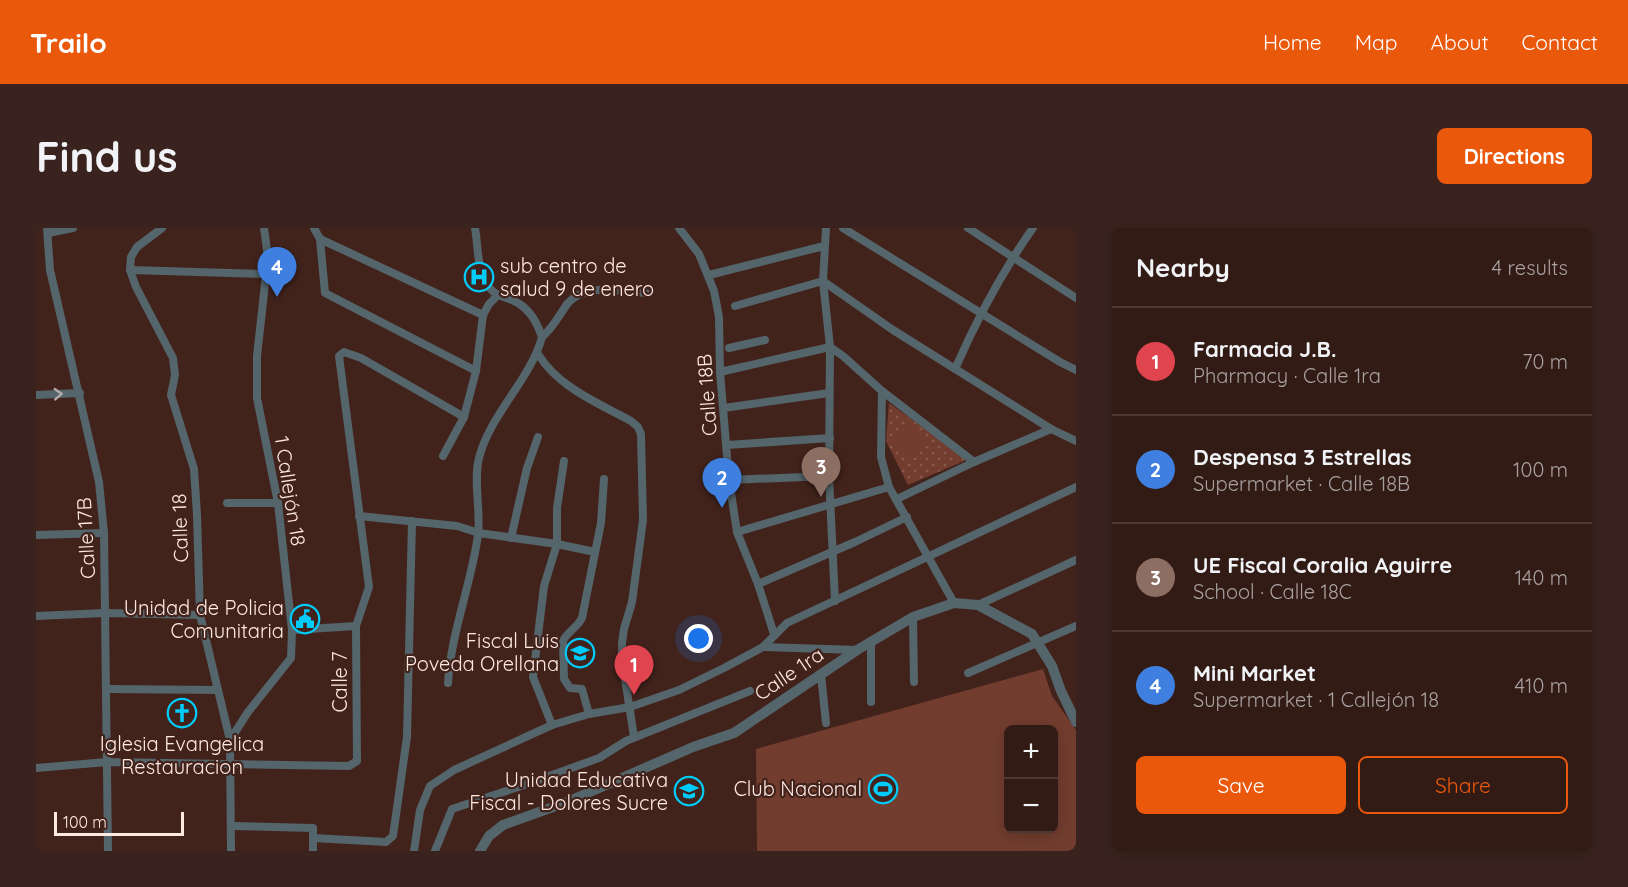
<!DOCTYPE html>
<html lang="en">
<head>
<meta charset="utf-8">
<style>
  body { margin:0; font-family:Quicksand,sans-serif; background:#3a231e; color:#f1f3f6 }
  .controls { position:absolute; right:18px; bottom:18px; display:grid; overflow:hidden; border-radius:9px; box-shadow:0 3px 15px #0003 }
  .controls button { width:54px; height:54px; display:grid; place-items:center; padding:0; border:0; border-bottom:2px solid #4d3834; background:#321a15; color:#f1f3f6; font:30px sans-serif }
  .scale { position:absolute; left:18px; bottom:15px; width:130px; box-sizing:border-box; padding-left:6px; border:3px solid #fee8e2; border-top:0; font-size:16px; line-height:21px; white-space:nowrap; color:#fee8e2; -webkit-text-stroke:4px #42231c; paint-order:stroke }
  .you { position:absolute; left:663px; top:411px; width:21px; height:21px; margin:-15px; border:4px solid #fff; border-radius:50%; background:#1a73e8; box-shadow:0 0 0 9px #1a73e833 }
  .badge { display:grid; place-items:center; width:39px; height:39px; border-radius:50%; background:#ea580c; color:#fff; font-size:20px; font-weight:700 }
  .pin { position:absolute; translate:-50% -50px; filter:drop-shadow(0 2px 3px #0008) }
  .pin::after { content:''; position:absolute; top:32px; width:21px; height:18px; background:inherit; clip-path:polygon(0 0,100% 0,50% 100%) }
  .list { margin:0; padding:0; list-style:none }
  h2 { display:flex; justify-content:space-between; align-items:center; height:78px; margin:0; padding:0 24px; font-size:26px }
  h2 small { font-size:20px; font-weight:400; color:#a8a1a0 }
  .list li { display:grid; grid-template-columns:39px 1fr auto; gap:18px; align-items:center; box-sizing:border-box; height:108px; padding:0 24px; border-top:2px solid #4d3834 }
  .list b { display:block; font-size:22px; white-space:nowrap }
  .list p { margin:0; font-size:20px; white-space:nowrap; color:#a8a1a0 }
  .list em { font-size:20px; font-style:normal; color:#a8a1a0 }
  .actions { display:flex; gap:12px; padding:18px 24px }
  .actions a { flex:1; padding:14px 0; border:2px solid #ea580c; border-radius:9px; text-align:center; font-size:21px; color:#ea580c }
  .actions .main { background:#ea580c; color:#fff }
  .map { position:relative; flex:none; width:1040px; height:623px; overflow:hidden; border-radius:9px }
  header { display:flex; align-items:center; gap:36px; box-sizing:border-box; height:84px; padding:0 30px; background:#ea580c; color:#fff }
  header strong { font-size:28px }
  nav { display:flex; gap:33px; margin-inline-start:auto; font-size:21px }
  .intro { display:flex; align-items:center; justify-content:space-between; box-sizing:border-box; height:144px; padding:0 36px }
  h1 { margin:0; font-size:42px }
  .button { padding:15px 27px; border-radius:9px; background:#ea580c; color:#fff; font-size:21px; font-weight:700 }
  main { display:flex; gap:36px; padding:0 36px }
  aside { flex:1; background:#321a15; border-radius:9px; box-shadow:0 3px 15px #0003 }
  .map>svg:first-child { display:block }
</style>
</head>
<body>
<header>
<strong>Trailo</strong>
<nav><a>Home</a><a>Map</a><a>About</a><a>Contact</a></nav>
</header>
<div class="intro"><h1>Find us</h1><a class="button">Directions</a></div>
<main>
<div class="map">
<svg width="1040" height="623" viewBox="0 0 1040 623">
  <defs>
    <pattern id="grass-dots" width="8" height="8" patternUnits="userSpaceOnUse" patternTransform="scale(1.5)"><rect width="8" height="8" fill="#723d2f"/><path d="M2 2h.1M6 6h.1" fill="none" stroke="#87594d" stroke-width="1.8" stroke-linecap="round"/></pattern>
  </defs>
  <rect width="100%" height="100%" fill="#42231c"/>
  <path fill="url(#grass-dots)" d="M853,175L928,229V233L872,257L850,213Z"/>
  <g fill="#723d2f" fill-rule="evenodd">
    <path d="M873,191L895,214L874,234L854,211Z"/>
    <path d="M1007,441L1016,468L1040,502V623H721L720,521ZM972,502H1017V600H972Z"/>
  </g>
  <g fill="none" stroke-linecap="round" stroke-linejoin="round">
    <g stroke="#54656b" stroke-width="8">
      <path d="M11,0L14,42L63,254L68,305L72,623"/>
      <path d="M126,0L101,19L95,29L94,42L100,59L137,130L139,147L135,167L158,241L161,287L164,387L194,512L195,623"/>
      <path d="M278,0L284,11L289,65L440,143"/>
      <path d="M643,0L663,26L678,63L683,89L684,144L693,252L701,304L722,356L738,406"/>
      <path d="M790,0L787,53L794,119L793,248L799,373"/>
      <path d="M807,0L1024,134L1040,142"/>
      <path d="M932,0L1040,70"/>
      <path d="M12,5L37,0"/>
      <path d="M284,11L447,87"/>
      <path d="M94,42L230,46"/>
      <path d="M673,47L788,18"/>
      <path d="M699,78L787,53L857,102L1015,201L1040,213"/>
      <path d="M506,109C518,99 523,87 532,75C550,54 586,64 610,65"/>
      <path d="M794,119L807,128L846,163L845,229L853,259L918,375"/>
      <path d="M693,120L729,112"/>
      <path d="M502,126C522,159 562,175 595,193L602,199L605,206L607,292L596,374L588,401L586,415V431L598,509"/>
      <path d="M919,141C941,91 965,45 997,0"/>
      <path d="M684,144L794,119"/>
      <path d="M846,163L938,234"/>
      <path d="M0,167L44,165"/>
      <path d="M688,180L793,165"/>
      <path d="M691,217L794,210"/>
      <path d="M407,228L428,189L440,143L447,87L453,76L461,68"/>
      <path d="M693,252L793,248"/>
      <path d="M861,271L938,234L1015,201"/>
      <path d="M191,275H242"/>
      <path d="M323,288L421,298L443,305L521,316L559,324"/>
      <path d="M701,304L853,259"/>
      <path d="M0,307L68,305"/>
      <path d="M475,310L491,240L502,209"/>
      <path d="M722,356L819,314L871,289"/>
      <path d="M942,377L1040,332"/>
      <path d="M0,388L69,385L164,387"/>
      <path d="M877,389L878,454"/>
      <path d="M256,402L320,398"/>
      <path d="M727,419L821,422"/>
      <path d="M932,445L1040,398"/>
      <path d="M785,447L790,495"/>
      <path d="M412,455C415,405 435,357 442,307C445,284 437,253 443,230C454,186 495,151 506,109C501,95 495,83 482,75C467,67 457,69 448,52C441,37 442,16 439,0"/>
      <path d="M71,461L182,462"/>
      <path d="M835,474V415"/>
      <path d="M553,486L546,461L534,460L528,451L527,413C531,404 541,400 546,390L565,295L568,251"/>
      <path d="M516,497L497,449L508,358L521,316V280L528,233"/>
      <path d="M194,512L212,484L255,430L256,402L242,275L221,170V128L232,29L228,0"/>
      <path d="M0,540L71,534L313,538L321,533L320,398L333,359L303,128L308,124L325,130L428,189"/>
      <path d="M196,598L277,600V623"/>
      <path d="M277,610L350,614L357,608L371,509L376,293"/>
      <path d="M378,623L384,582L394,558L418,542L516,497L553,486L594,479L643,462L688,440L727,419L751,395L1040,259"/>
      <path d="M399,623L416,581L494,555L563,530L590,513L714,463"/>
    </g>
    <path stroke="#54656b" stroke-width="10" d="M444,623L453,608L467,597L531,574L657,519L698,505L821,422L877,389L918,375L942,377L996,406L1016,438L1025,463L1040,494"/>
  </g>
  <defs><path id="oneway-chevron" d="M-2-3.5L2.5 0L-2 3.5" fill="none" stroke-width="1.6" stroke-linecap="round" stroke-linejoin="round" transform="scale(1.5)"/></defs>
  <use stroke="#b2adac" href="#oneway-chevron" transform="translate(22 166) rotate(-3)"/>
  <defs>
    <g id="hospital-ring" transform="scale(1.5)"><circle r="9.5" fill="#42231c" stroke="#00cbf9" stroke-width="1.5"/><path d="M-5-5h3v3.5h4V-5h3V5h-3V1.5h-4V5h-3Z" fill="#00cbf9"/></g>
    <g id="civic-ring" transform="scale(1.5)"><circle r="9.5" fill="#42231c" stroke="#00cbf9" stroke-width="1.5"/><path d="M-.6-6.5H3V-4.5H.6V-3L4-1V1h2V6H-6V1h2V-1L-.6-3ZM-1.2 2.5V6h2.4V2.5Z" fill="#00cbf9"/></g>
    <g id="school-ring" transform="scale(1.5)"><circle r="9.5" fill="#42231c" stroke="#00cbf9" stroke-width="1.5"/><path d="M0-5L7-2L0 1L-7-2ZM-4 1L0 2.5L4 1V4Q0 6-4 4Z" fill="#00cbf9"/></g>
    <g id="church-ring" transform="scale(1.5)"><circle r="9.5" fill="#42231c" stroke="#00cbf9" stroke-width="1.5"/><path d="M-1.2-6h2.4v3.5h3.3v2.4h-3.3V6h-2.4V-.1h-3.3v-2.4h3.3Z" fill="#00cbf9"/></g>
    <g id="stadium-ring" transform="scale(1.5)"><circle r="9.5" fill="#42231c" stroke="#00cbf9" stroke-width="1.5"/><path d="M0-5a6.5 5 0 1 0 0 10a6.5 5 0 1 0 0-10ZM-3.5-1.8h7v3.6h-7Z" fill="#00cbf9"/></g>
  </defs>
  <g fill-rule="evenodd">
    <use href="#hospital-ring" x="443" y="49"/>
    <use href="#civic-ring" x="269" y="391"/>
    <use href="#school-ring" x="544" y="425"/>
    <use href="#church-ring" x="146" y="485"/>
    <use href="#stadium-ring" x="847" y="561"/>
    <use href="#school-ring" x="653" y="563"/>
  </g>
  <g text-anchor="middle" stroke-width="4.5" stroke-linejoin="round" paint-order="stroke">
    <g font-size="20" fill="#fee8e2" stroke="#42231c" text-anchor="end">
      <text x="464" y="45" text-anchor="start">sub centro de<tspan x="464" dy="23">salud 9 de enero</tspan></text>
      <text x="248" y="387">Unidad de Policia<tspan x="248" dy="23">Comunitaria</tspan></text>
      <text x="523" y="420">Fiscal Luis<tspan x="523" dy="23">Poveda Orellana</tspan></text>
      <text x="146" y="523" text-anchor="middle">Iglesia Evangelica<tspan x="146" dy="23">Restauracion</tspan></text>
      <text x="632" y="559">Unidad Educativa<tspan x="632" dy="23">Fiscal - Dolores Sucre</tspan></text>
      <text x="826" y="568">Club Nacional</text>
    </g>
    <g font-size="20" fill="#fee8e2" stroke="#42231c">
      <text transform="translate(671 167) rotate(-94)" y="7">Calle 18B</text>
      <text transform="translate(254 263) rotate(81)" y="7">1 Callejón 18</text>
      <text transform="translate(144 300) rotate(-92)" y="7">Calle 18</text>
      <text transform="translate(50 310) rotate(-93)" y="7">Calle 17B</text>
      <text transform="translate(753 446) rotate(-34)" y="7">Calle 1ra</text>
      <text transform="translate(304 454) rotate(-90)" y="7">Calle 7</text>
    </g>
  </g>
</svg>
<div class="controls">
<button>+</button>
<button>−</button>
</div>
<div class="scale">100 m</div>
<div class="you"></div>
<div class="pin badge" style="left:598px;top:467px;background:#e0444e">1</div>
<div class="pin badge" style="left:686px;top:280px;background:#3f7fe0">2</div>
<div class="pin badge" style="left:785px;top:269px;background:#8d6e63">3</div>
<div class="pin badge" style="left:241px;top:69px;background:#3f7fe0">4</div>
</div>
<aside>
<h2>Nearby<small>4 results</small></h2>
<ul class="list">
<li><span class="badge" style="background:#e0444e">1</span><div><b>Farmacia J.B.</b><p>Pharmacy · Calle 1ra</p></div><em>70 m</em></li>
<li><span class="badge" style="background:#3f7fe0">2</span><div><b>Despensa 3 Estrellas</b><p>Supermarket · Calle 18B</p></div><em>100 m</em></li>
<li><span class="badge" style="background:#8d6e63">3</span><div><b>UE Fiscal Coralia Aguirre</b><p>School · Calle 18C</p></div><em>140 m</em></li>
<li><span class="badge" style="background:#3f7fe0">4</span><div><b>Mini Market</b><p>Supermarket · 1 Callejón 18</p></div><em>410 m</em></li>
</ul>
<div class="actions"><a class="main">Save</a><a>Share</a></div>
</aside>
</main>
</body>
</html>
